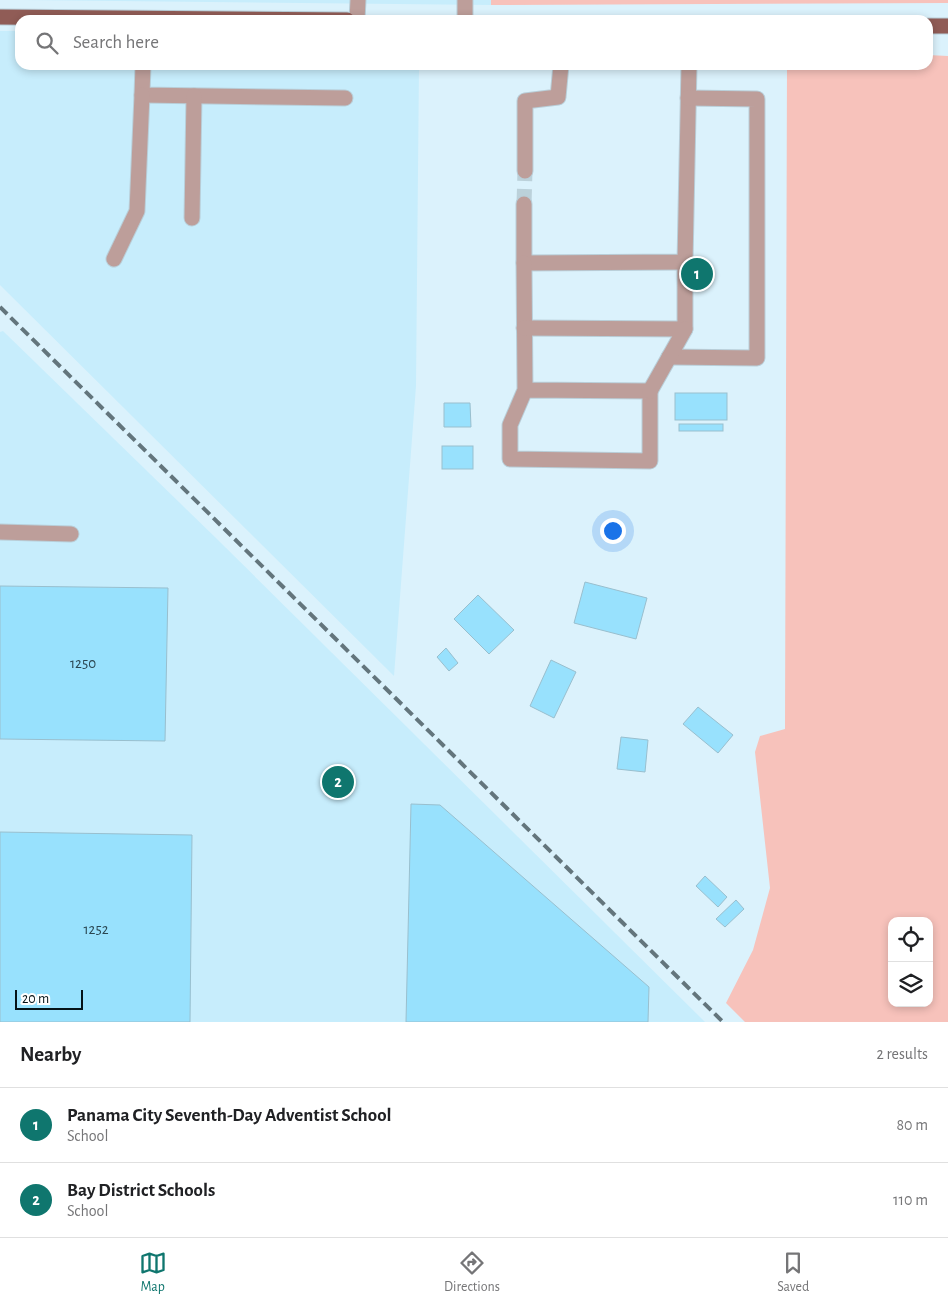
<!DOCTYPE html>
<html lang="en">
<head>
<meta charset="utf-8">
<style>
  body { margin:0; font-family:"Alegreya Sans",sans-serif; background:#f2f2f2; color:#202124 }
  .controls { position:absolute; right:15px; bottom:15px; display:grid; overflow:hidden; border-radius:10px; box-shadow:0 2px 8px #0003 }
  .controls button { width:45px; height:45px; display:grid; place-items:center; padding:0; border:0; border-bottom:1px solid #e0e0e0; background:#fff; color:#202124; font:25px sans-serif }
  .scale { position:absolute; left:15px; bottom:12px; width:68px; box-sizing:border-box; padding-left:5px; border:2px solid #051318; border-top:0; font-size:14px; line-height:18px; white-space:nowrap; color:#051318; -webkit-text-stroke:4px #fff; paint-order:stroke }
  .you { position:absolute; left:612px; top:530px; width:18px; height:18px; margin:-12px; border:4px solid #fff; border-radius:50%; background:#1a73e8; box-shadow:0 0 0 8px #1a73e833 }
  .badge { display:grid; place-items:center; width:32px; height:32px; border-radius:50%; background:#0f766e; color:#fff; font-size:16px; font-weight:700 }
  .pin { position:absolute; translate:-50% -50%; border:2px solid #fff; box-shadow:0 1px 5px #0006 }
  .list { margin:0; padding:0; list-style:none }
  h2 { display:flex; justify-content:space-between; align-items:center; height:65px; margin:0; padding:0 20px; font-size:21px }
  h2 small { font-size:16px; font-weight:400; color:#757577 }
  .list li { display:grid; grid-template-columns:32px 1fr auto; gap:15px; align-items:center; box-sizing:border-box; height:75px; padding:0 20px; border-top:1px solid #e0e0e0 }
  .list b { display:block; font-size:19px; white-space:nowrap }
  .list p { margin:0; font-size:16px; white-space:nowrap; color:#757577 }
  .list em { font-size:16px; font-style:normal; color:#757577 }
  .icon { flex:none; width:28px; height:28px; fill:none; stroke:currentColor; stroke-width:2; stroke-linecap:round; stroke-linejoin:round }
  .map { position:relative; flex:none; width:948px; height:1022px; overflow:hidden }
  .search { position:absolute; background:#fff; box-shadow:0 2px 8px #0003; left:15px; right:15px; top:15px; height:55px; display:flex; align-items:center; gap:12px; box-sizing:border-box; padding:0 18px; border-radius:15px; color:#757577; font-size:19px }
  .sheet { height:215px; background:#fff }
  nav { display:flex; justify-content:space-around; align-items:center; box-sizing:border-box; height:70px; border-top:1px solid #e0e0e0; background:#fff; font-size:14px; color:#757577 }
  nav a { display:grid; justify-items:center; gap:2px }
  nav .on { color:#0f766e }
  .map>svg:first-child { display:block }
</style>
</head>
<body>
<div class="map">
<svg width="948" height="1022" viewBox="0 0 948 1022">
  <rect width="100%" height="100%" fill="#dbf2fc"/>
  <g fill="#c7edfc">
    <path d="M23,0H491V5Z"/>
    <path d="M0,31H20V65H419L416,386L394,676L0,285Z"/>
    <path d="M3,331L219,541L705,1022H0V332Z"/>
  </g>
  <g fill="#f7c2bb" fill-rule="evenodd">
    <path d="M491,0H948V3L491,5Z"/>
    <path d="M928,55L948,56V1022H745L726,1003L753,950L770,888L755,752L760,736L785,729L787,65H928ZM892,921H929V1003H892Z"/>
  </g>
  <g fill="#98e1fd" stroke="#99bfce">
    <rect x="675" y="393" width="52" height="27"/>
    <path d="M444,403H470L471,427H444Z"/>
    <rect x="679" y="424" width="44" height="7"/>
    <rect x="442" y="446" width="31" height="23"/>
    <path d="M585,582L647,598L636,639L574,623Z"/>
    <path d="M0,586L168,588L165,741L0,739Z"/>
    <path d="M478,595L514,630L489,654L454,619Z"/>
    <path d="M446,648L458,663L449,671L437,657Z"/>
    <path d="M551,660L576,672L554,718L530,706Z"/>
    <path d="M698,707L733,735L718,753L683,724Z"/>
    <path d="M621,737L648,740L645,772L617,769Z"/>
    <path d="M411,804L440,805L649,987L648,1022H406Z"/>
    <path d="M0,832L192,835L190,1022H0Z"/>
    <path d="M705,876L727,897L718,907L696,886Z"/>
    <path d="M736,900L744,909L725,927L716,919Z"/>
  </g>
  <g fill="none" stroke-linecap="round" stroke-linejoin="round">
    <path stroke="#bbd1da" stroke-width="15" stroke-dasharray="15 8" stroke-linecap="butt" d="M524,204L525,171"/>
    <g stroke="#b9ced8" stroke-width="17">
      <g id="minor">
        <path d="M465,0V20"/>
        <path d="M357,20L358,0"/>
        <path d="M143,65L142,95L345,98"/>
        <path d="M525,171V101L558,97L561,65"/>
        <path d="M524,204V263L685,262L689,65"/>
        <path d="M192,218L194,96"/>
        <path d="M114,259L137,211L142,95"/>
        <path d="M524,263L525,390L510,425V459L650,461V391L525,390"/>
        <path d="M524,328L685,329V262"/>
        <path d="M669,357L757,358V99L688,98"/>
        <path d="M650,391L685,329"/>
        <path d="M0,532L71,534"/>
      </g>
    </g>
    <g stroke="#b9ced8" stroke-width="17">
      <g id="major">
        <path d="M0,17L347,20"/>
        <path d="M928,26H948"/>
      </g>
    </g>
    <use href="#minor" stroke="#bd9e9a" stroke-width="15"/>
    <use href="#major" stroke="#905c56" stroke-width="15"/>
    <path stroke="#63757c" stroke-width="4" stroke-dasharray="10 5" stroke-linecap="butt" d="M0,307L723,1022"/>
  </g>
  <g text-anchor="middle" stroke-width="5" stroke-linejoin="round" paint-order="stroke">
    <g font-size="15" fill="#2a4651">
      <text x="83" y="668">1250</text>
      <text x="96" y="934">1252</text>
    </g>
  </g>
</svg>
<div class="controls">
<button><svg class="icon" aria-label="locate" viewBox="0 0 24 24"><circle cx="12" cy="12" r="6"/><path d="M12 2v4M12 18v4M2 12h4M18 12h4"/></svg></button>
<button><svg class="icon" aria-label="layers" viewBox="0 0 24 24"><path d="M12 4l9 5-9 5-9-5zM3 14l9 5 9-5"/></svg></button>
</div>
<div class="scale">20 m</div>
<div class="you"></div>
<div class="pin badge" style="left:697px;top:274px">1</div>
<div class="pin badge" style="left:338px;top:782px">2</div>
<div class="search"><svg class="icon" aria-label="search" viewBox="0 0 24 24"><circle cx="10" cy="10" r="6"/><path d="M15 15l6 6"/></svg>Search here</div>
</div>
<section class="sheet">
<h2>Nearby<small>2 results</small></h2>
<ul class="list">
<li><span class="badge">1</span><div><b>Panama City Seventh-Day Adventist School</b><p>School</p></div><em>80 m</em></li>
<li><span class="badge">2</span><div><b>Bay District Schools</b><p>School</p></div><em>110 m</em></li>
</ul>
</section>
<nav>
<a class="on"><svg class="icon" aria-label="map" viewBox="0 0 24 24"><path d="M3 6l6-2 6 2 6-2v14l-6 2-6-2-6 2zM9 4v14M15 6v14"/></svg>Map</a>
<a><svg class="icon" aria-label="directions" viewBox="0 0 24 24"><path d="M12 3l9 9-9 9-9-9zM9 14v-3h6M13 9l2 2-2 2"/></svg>Directions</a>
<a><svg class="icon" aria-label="saved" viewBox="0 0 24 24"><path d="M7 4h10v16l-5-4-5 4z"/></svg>Saved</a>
</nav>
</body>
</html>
